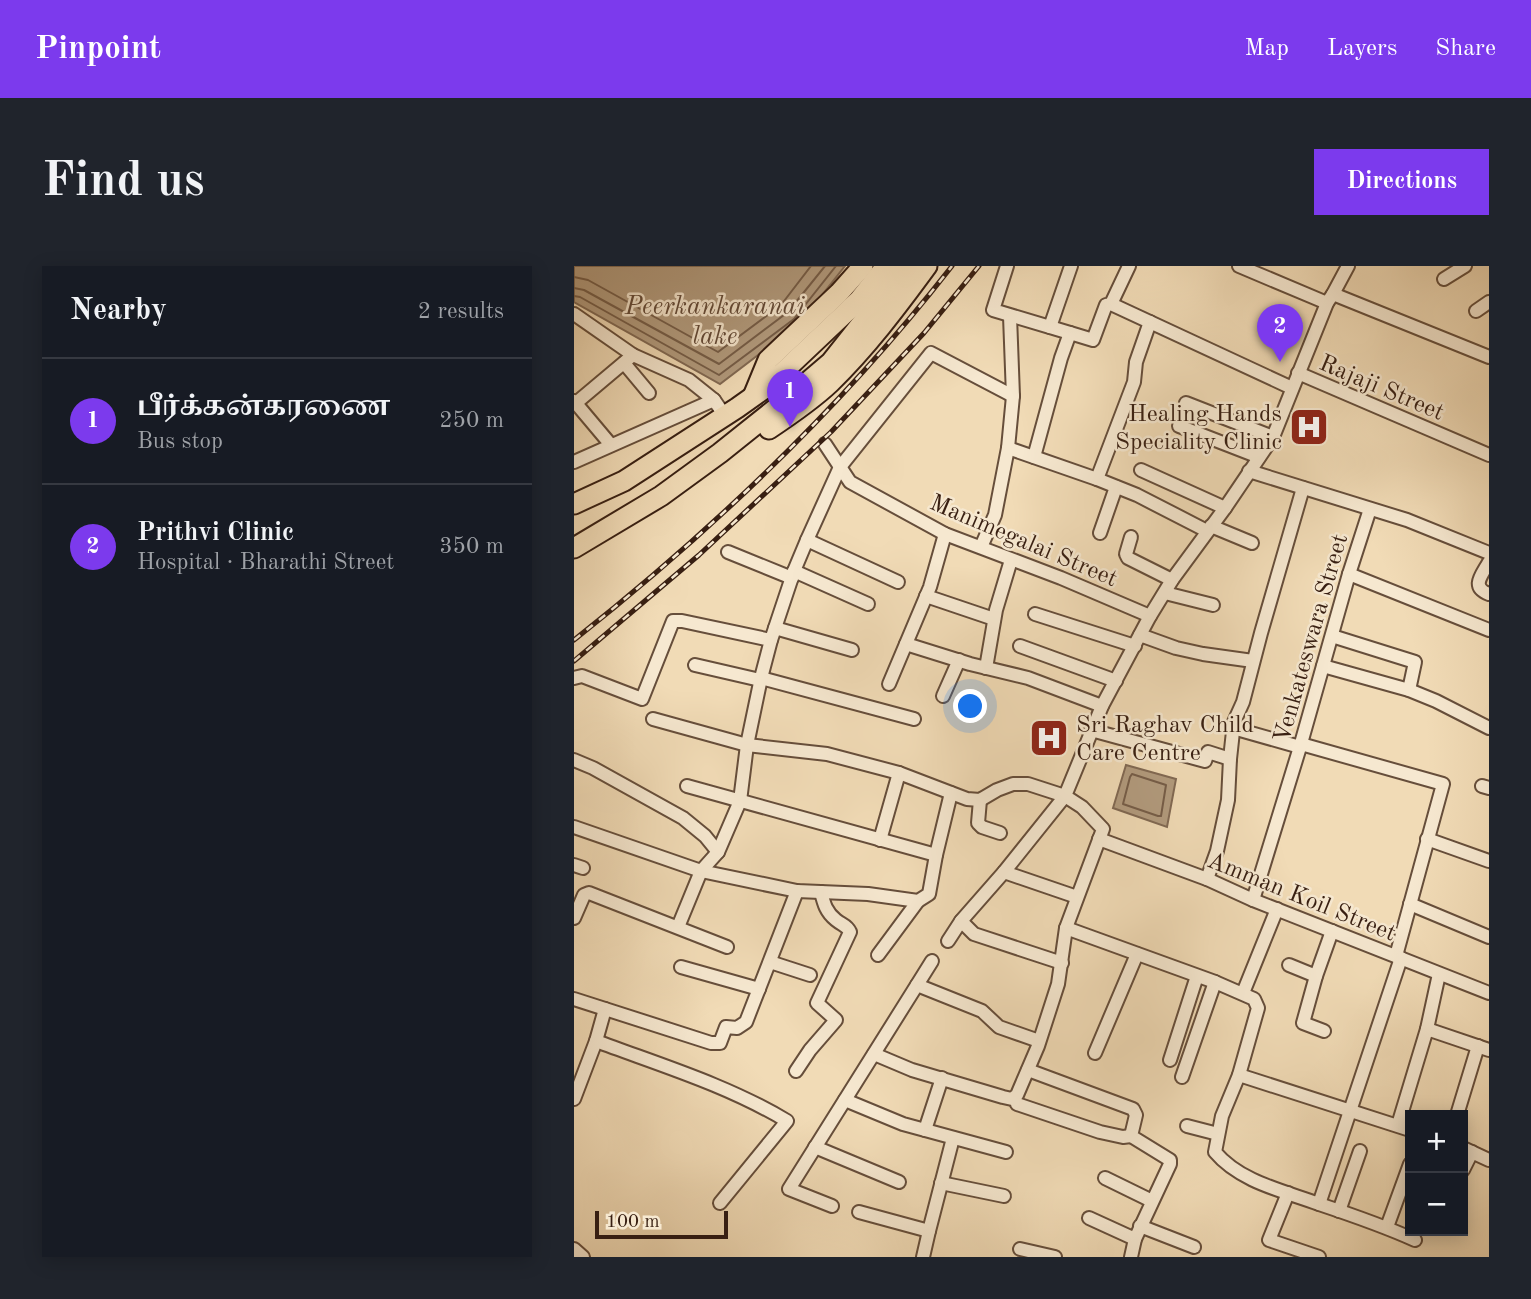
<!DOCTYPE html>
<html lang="en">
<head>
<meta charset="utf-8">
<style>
  body { margin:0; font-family:"Old Standard TT","Noto Serif Tamil",serif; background:#20242c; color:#f1f3f6 }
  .controls { position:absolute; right:21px; bottom:21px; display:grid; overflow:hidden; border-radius:0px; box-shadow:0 4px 18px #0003 }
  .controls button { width:63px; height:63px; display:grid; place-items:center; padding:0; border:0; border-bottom:2px solid #363941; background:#171b24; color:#f1f3f6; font:35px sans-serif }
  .scale { position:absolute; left:21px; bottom:18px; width:133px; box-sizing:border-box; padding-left:7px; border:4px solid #381f12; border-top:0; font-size:19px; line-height:24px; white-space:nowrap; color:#381f12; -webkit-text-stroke:5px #f6e8d0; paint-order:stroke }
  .you { position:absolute; left:397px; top:441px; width:24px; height:24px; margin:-18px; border:5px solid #fff; border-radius:50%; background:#1a73e8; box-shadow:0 0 0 10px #1a73e833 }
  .badge { display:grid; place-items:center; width:46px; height:46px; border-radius:50%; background:#7c3aed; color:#fff; font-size:23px; font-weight:700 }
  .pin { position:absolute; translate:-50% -58px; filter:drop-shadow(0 2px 4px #0008) }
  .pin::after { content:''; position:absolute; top:37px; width:24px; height:21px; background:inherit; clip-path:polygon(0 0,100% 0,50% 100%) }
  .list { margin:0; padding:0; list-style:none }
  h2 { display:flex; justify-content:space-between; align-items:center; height:91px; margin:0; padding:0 28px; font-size:30px }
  h2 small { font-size:23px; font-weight:400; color:#9ea1a6 }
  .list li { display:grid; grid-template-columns:46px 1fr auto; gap:21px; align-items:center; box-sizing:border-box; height:126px; padding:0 28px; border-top:2px solid #363941 }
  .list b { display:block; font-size:26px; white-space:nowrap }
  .list p { margin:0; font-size:23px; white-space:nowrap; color:#9ea1a6 }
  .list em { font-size:23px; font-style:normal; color:#9ea1a6 }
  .map { position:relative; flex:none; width:915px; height:991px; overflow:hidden; border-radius:0px }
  header { display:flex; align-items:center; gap:42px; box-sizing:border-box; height:98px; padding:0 35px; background:#7c3aed; color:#fff }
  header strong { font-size:33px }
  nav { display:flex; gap:38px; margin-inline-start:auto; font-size:24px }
  .intro { display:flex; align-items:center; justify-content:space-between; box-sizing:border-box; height:168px; padding:0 42px }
  h1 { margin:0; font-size:49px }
  .button { padding:18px 32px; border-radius:0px; background:#7c3aed; color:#fff; font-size:24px; font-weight:700 }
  main { display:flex; gap:42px; padding:0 42px }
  aside { flex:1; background:#171b24; border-radius:0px; box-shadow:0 4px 18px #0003 }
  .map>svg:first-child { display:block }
</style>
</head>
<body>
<header>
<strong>Pinpoint</strong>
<nav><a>Map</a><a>Layers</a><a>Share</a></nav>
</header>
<div class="intro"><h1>Find us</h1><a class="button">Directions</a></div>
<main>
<aside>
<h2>Nearby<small>2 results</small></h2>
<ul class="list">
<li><span class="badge">1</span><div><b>பீர்க்கன்கரணை</b><p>Bus stop</p></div><em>250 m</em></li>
<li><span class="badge">2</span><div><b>Prithvi Clinic</b><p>Hospital · Bharathi Street</p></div><em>350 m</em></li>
</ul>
</aside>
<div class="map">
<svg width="915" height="991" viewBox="0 0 915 991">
  <rect width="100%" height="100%" fill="#f1dbb6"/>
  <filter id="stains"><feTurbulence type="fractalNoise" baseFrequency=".00286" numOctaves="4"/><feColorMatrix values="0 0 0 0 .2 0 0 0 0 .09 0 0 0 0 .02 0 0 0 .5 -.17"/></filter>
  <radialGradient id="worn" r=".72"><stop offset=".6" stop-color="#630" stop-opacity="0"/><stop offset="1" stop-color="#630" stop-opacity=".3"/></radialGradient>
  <g fill="#b29b7e" stroke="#816953" stroke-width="2">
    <path d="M0,0H271L225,58L146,118L0,36Z"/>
    <path d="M552,499L602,513L593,561L539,542Z"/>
  </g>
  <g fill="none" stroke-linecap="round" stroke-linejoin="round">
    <g stroke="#755d48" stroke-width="2">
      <path d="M0,11L14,14L144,86L207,39L237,0"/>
      <path d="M0,22L10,24L145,98L214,46L251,0"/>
      <path d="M0,30L6,31L145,109L220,53L262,0"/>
      <path d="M558,508L592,519L587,550H584L549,538L556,511Z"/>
    </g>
    <g stroke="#664e3b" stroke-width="16">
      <g id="minor">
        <path d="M433,0L419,44L496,67L487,92L460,191"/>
        <path d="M665,0L753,37"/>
        <path d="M870,13L891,0"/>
        <path d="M759,28L915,91"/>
        <path d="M537,38L718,122"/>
        <path d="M902,45L915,36"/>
        <path d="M0,48L59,89L115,114L140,134"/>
        <path d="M476,61L497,0"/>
        <path d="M496,67L519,74L532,39L537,38L555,0"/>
        <path d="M50,97L75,127"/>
        <path d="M724,107L915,189"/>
        <path d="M0,135L37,179"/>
        <path d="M2,137L59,89"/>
        <path d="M612,137L699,171"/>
        <path d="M605,160L685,191"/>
        <path d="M251,178L276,216L371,268L487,312L576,350"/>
        <path d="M434,182L523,213L563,229L633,265"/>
        <path d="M0,196L140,134L151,150"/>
        <path d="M567,204L651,242"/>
        <path d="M675,205L833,254L915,287"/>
        <path d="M523,213L560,116L562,96L576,56"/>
        <path d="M637,260L678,277"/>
        <path d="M526,267L542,221"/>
        <path d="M557,271L552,288L554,292L598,314"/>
        <path d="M233,274L324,316"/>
        <path d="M407,281L421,249L434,182L439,130L436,50"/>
        <path d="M154,286L218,312"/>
        <path d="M915,296C908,309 896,321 915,328"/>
        <path d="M220,305L294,338"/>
        <path d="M775,308L915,364"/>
        <path d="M591,327L639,339"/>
        <path d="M352,330L420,353"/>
        <path d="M461,348L561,380"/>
        <path d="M201,362L278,384"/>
        <path d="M566,369L602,382L629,388L679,395"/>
        <path d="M758,370L841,396L835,424"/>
        <path d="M332,378L396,398L454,412L528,440"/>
        <path d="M446,380L542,415"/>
        <path d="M121,399L186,414"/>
        <path d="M749,400L835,424L862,435L915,462"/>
        <path d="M412,402L422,344L437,294"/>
        <path d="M0,412L8,410L68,433L99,355H108L197,374"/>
        <path d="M187,412L340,453"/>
        <path d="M315,418L356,321L371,268"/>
        <path d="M369,430L385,394"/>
        <path d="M79,453L173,479L253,488L325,507L393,533L406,534L423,524L439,518H454L491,530L430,606L387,655L400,668L488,697"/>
        <path d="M659,462L726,481"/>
        <path d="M517,464L631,495L634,486L656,493"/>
        <path d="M727,478L869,518L822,690"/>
        <path d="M0,494L19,502L109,552L131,570L144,586"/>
        <path d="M113,520L362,589"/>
        <path d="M908,520L915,522"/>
        <path d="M406,534L404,557L408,561L426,567"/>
        <path d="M0,561L127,605L223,625L294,628L344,635L355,628L362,589L377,527"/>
        <path d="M525,573L633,613L679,634L915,727"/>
        <path d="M853,573L915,595"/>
        <path d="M306,574L325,507"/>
        <path d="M0,599L9,602"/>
        <path d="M430,606L503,631"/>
        <path d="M633,613L643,585L654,534L656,493L660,456L669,436L687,367L729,222"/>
        <path d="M679,634L726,481L775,308L796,243"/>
        <path d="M836,638L915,671"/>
        <path d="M0,652L10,629L15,627L153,681"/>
        <path d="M104,661L127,605L144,586L166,535L173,479L187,412L197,374L220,305L233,274L266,201L357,87L439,130"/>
        <path d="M492,662L641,716L680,733L684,742L665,809L648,850L641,886C666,916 710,925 745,938C778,949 810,960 841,974"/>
        <path d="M374,675L387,655"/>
        <path d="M304,689L344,635"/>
        <path d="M196,696L236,709"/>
        <path d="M715,699L742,710"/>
        <path d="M107,701L185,723"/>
        <path d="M343,719L358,695"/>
        <path d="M669,727L703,643"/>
        <path d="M0,733L137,777H146L152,761L163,762L172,756L223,625"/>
        <path d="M853,763L865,708"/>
        <path d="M750,765L729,757L742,710L758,665"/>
        <path d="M22,775C86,799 153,819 213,855L146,937"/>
        <path d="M521,787L563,688"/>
        <path d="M300,788L338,804L429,831L438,833L443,829L464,780L484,718L492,662L529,563L508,541L491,530L528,440L576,350L598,314L651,242L699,171L753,37L759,28L774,0"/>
        <path d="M596,794L623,710"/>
        <path d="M454,804L559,843L562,849L557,870L596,894V898L561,973L557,991"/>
        <path d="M222,805L236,784L262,754L243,737L276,666C273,659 268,659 262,654C252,646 250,638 247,626"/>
        <path d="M665,809L836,864"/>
        <path d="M608,811L641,716"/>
        <path d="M0,833L22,775L31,743"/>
        <path d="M271,834L329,858L432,886"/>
        <path d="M443,838L526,866L549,871L557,870"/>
        <path d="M883,849L904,780"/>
        <path d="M824,859L853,763L915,784"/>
        <path d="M613,860L644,868"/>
        <path d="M351,864L368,812"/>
        <path d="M241,881L325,916"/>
        <path d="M889,882L915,894"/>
        <path d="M889,904L898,886"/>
        <path d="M531,912L578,935"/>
        <path d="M367,917L430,930"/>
        <path d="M714,927L695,974L745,991"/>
        <path d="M745,938L827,692"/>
        <path d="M258,940L215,923L343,719L408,745L425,761L465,775"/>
        <path d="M765,945L786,885"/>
        <path d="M285,946L355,965"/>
        <path d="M515,952L561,973"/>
        <path d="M566,960L620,981"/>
        <path d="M813,961L836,898"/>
        <path d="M0,983L9,991"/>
        <path d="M446,983L481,991"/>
        <path d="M349,991L355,965L379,872"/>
      </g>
    </g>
    <g stroke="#381f12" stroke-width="23">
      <g id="highway">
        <path d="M180,128L194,94L265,27L289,0"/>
        <path d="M195,163C216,149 238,134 256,117C292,82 323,41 353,0"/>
        <path d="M0,238L50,215L163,142L194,120L285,34L312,0"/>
        <path d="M0,282L87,230L146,187L216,131L257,96L333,0"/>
      </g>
    </g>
    <use href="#minor" stroke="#f6e8d0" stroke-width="12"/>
    <use href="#highway" stroke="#f1dbb6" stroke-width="19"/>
    <g stroke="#381f12" stroke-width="5">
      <g id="rail">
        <path d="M0,374C139,264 269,140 378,0"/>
        <path d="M0,395L125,289L257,166L350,67L405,0"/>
      </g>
    </g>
    <use href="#rail" stroke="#f6e8d0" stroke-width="2.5" stroke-dasharray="8" stroke-linecap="butt"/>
  </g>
  <defs>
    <g id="hospital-square" transform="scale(2.0125)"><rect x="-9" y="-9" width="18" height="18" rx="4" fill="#8f2418" stroke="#f6e8d0"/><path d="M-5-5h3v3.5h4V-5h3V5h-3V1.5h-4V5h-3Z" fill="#fff"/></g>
  </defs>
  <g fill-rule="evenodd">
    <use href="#hospital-square" x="735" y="161"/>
    <use href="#hospital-square" x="475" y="472"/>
  </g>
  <g text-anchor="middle" stroke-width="5" stroke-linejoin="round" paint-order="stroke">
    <g font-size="24" fill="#381f12" stroke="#f6e8d0">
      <text transform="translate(808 121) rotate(23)" y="8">Rajaji Street</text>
      <text transform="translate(450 274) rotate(23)" y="8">Manimegalai Street</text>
      <text transform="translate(736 372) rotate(-74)" y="8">Venkateswara Street</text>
      <text transform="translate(728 630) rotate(22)" y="8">Amman Koil Street</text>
    </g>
    <g font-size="24" fill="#381f12" stroke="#f6e8d0" text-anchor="end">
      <text x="708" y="155">Healing Hands<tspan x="708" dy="28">Speciality Clinic</tspan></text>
      <text x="502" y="466" text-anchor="start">Sri Raghav Child<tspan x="502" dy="28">Care Centre</tspan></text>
    </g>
    <g font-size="26" font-style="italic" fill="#634a38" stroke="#f6e8d0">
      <text x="141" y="48">Peerkankaranai<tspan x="141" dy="30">lake</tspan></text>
    </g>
  </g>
  <rect width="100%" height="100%" filter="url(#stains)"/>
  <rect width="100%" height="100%" fill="url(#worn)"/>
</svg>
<div class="controls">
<button>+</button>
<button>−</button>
</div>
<div class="scale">100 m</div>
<div class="you"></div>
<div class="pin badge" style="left:216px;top:161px">1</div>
<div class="pin badge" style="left:706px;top:96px">2</div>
</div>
</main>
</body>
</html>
